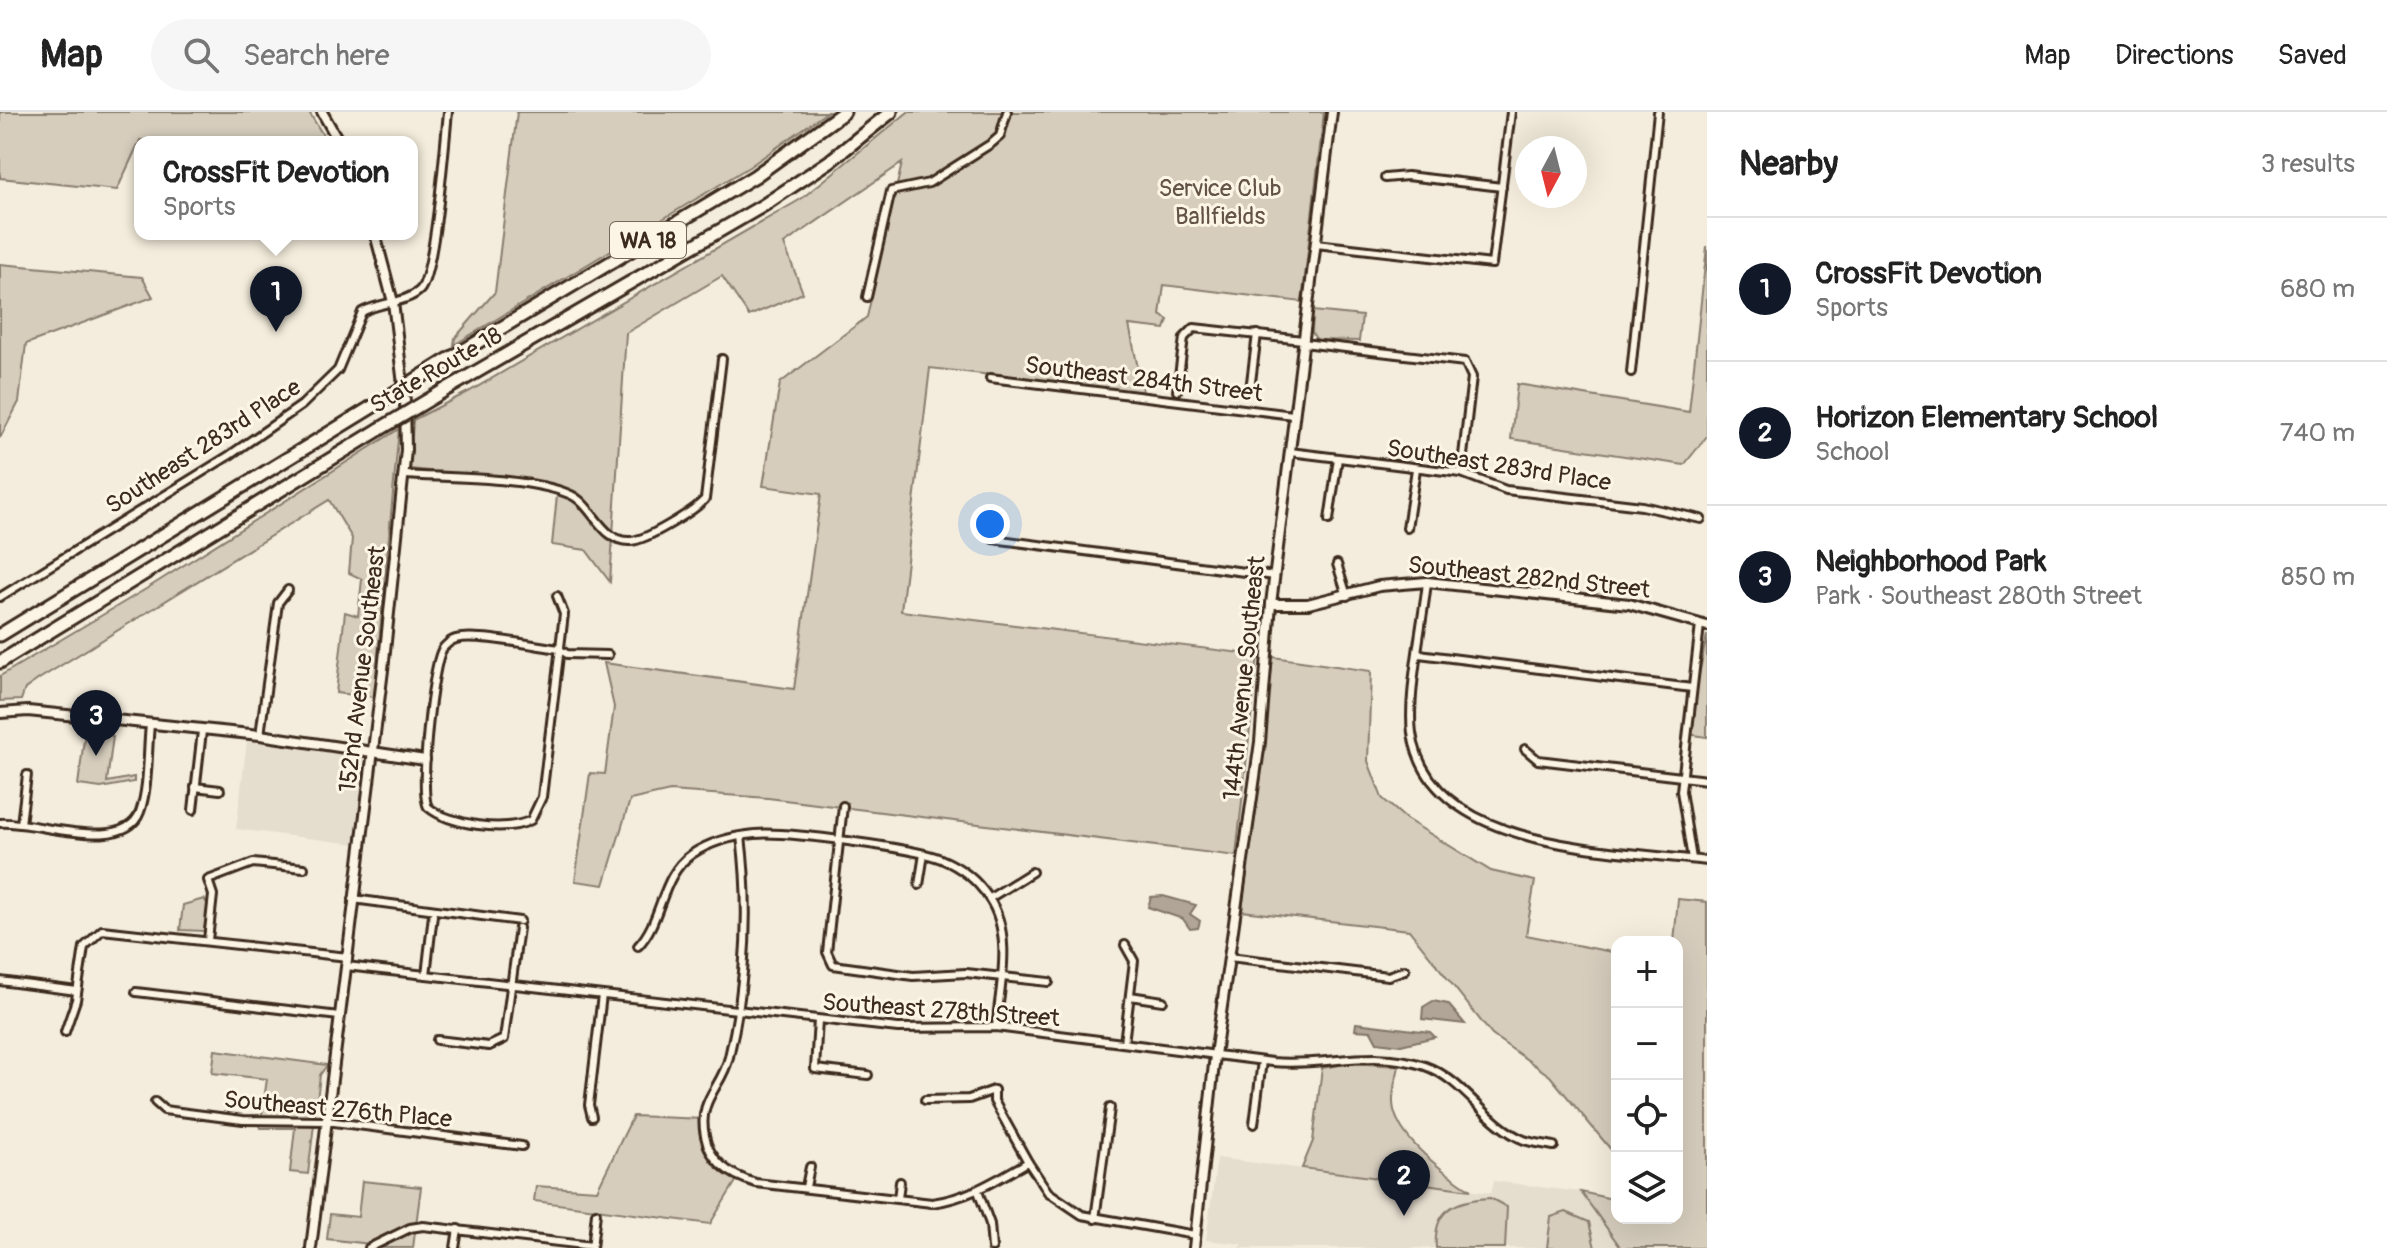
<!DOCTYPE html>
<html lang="en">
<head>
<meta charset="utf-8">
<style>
  body { margin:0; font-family:Pangolin,sans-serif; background:#f6f6f6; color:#222 }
  .controls { position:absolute; right:24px; bottom:24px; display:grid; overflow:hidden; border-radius:16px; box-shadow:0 8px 32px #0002 }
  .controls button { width:72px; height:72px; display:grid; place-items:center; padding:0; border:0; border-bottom:2px solid #e0e0e0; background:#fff; color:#222; font:40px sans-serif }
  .compass { position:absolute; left:1515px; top:24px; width:72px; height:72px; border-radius:50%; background:#fff; box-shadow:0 8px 32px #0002; rotate:187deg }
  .you { position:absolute; left:990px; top:412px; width:28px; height:28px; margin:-20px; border:6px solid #fff; border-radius:50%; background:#1a73e8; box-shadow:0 0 0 12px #1a73e833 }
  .badge { display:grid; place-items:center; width:52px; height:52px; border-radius:50%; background:#111827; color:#fff; font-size:26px; font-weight:700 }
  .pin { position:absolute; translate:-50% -66px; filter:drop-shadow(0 2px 4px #0008) }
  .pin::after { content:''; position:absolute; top:42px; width:28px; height:24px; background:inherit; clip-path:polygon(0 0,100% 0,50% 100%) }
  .popup { position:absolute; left:134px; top:24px; width:284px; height:104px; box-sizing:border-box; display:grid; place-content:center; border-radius:16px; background:#fff; filter:drop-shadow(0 2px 6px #0005); font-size:26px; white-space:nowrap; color:#767676 }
  .popup b { font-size:30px; color:#222 }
  .popup::after { content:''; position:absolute; left:50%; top:100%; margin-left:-16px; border:16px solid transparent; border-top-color:#fff }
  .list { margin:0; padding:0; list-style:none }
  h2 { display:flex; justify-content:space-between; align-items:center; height:104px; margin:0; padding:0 32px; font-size:34px }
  h2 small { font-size:26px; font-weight:400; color:#767676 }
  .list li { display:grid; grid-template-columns:52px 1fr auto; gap:24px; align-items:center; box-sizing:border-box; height:144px; padding:0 32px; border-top:2px solid #e0e0e0 }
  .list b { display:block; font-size:30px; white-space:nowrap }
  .list p { margin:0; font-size:26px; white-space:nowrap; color:#767676 }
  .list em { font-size:26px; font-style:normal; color:#767676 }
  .icon { flex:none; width:44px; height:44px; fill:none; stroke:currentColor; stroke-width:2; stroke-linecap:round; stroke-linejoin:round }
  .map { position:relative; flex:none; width:1707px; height:1136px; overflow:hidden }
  header { display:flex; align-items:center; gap:48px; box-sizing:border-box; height:112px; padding:0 40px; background:#fff; border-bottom:2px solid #e0e0e0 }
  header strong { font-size:38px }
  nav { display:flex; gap:44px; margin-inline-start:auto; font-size:28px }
  .search { width:560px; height:72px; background:#f6f6f6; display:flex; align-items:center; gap:20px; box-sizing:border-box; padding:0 28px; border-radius:44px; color:#767676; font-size:30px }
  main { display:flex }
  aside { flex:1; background:#fff }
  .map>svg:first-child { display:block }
</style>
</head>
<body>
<header>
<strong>Map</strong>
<div class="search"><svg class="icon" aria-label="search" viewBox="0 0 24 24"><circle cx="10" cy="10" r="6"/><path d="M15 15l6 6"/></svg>Search here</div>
<nav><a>Map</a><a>Directions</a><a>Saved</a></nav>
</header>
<main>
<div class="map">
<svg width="1707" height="1136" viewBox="0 0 1707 1136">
  <rect width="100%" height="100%" fill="#f4eddd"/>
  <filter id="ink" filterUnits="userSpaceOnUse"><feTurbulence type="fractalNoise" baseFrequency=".0125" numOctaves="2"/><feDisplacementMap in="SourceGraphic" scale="16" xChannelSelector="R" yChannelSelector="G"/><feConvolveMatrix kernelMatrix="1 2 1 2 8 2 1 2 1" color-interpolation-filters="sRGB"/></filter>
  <g filter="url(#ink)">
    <g fill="#e5ddce">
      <path d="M247,629L356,642L364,647L355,732L236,717Z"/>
      <path d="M1217,1046L1491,1081L1494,1069L1581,1080L1621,1136H1241V1132L1206,1128Z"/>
    </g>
    <g fill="#d6cdbd" stroke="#887c6e" stroke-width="2">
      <path d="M0,0H309L327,30L140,28L117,78L0,66Z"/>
      <path d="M517,0H827L749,55L454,233L455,226L495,180Z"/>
      <path d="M908,0H1324L1302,190L1164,173L1160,203L1168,208L1165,217L1129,213L1143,280L930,256L901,499L1258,543L1236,744L768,686L670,679L630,688L604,773L575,769L590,661L605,662L614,595L604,551L794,577L821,382L763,374L780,271L867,205L902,51L784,132L803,181L749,204L722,164L626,221L610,470L586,438L552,433L558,373L410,357L413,308L470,279L801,87Z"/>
      <path d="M1707,134V324L1684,353L1511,327L1517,272L1689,300Z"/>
      <path d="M0,152L142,165L153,185L26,232L19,290L0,326Z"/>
      <path d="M1313,199L1362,204L1359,229L1317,228L1312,221Z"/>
      <path d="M399,317L374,585L336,581L345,500L358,504L362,467L349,461L352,426L329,388L39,567L25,577L21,588L0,589V564L146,477Z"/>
      <path d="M1707,523V625L1687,622Z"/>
      <path d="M1273,545L1371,559L1368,649L1382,686L1406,707L1491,759L1535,769L1526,823L1617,841V1045L1550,964L1492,923L1409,818L1242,799Z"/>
      <path d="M85,620L113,624L107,670L134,665V670L101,676L78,673Z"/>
      <path d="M204,787L208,793L204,819L180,818L183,793Z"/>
      <path d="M1678,787L1707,790V1136H1621L1581,1080L1617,1088V1106H1677V830H1674Z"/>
      <path d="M215,938L327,953L320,963L308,1062L290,1060L295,1016H260L267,967L212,961Z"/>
      <path d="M1351,951L1399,954C1397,965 1392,980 1393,991C1395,1026 1445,1061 1471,1078L1302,1056L1313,1029L1322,956Z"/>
      <path d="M633,1004L703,1007L710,1040L738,1066L710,1112L534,1089L536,1074L597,1078Z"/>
      <path d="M362,1069L421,1075L413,1136H379V1133L327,1127L330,1102L358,1105Z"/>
      <path d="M1490,1086L1507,1095L1505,1136H1436C1433,1098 1454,1088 1490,1086Z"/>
      <path d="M1566,1100L1589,1110L1595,1136H1547L1551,1105Z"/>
    </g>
    <g fill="#b0a596" stroke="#817466" stroke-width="2">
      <path d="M1163,784L1196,793L1190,802L1200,809L1198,816L1190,817L1183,807L1148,795L1151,785Z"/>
      <path d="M1433,889L1448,892L1465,912L1422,907L1423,895Z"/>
      <path d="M1356,911L1430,920L1435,925L1401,933L1377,930L1371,919L1355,918Z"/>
    </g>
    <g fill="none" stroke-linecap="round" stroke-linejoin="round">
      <g stroke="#3b2a1e" stroke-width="12">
        <g id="minor">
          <path d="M1385,66L1407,64L1502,75"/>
          <path d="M1316,132L1492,152L1511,0"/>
          <path d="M867,185L891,79L929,71L992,31L1000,24L1007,0"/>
          <path d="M1303,231L1465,250L1472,265L1461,361"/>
          <path d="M1631,260L1658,0"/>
          <path d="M990,266L1293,303"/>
          <path d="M1250,278L1257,222"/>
          <path d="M1177,279L1184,226L1194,216L1303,228"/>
          <path d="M1290,340L1461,361L1506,378L1642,394L1701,407"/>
          <path d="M404,363C450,366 529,365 569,382C593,391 601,431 631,429C647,428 694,399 705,387L722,247"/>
          <path d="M1329,408L1338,346"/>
          <path d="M1407,416L1416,357"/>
          <path d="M993,427L1275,464"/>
          <path d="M1337,452L1347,484"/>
          <path d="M1427,470C1423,510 1407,584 1412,621C1429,741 1617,737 1707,749"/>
          <path d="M557,484L564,502L542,685L531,708C507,721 449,713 428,695C419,680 432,555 442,538C444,534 451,528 456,527C474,521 537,534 559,537L567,542L608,543"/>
          <path d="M0,485L230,343L302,293L338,258L362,200C379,190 405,192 420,178C435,162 445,29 448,0"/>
          <path d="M1419,542L1692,576"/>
          <path d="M260,623L278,491L288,478"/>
          <path d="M1525,637L1538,648L1707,668"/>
          <path d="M195,675L220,678"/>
          <path d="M843,694L827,840L833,853L913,864L966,861L1049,870"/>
          <path d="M193,698L202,619"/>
          <path d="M0,711C35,708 124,743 140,700C149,675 147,640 150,613"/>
          <path d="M21,712L27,663"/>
          <path d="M741,724C750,797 746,873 729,945C722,976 697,987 705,1024C710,1051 732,1064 756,1071L932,1091C969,1086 996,1068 1028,1050L1048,1080L1082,1103L1195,1123"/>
          <path d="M1692,747L1681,679L1700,513"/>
          <path d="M919,773L924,742"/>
          <path d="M990,786L1032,760"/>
          <path d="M353,787L520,809"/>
          <path d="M208,828L213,783L208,768L253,751L304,756"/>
          <path d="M638,834C663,808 660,764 692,742C710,730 734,724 755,722C786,719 914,736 941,747C960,755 977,768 988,785C1014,821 1000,875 996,915"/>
          <path d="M1229,845L1388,864L1405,858"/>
          <path d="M346,854L898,916L996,915L1272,950C1324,955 1374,936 1425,954C1465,968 1485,1012 1524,1028C1533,1031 1544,1032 1554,1034"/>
          <path d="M426,863L433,803"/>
          <path d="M0,869L77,879"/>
          <path d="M136,880L339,904"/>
          <path d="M1130,884L1163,889"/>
          <path d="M818,908L815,957L868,963"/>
          <path d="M65,920L76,888L84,835L102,818L348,845"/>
          <path d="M437,928L489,934L504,927L519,816"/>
          <path d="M1124,931L1134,849L1125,833"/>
          <path d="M925,988L969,987L994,978V989L1028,1050"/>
          <path d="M155,990L164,998L243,1008L326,1009L522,1034"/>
          <path d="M592,1005L589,993L602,883"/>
          <path d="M1254,1012L1262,949"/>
          <path d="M806,1075L810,1055"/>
          <path d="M978,1079L990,1112L992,1136"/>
          <path d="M898,1087L900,1070"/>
          <path d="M1095,1107L1110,996"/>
          <path d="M369,1136L410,1116L423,1114L592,1134"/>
          <path d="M455,1136L458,1117"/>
          <path d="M592,1136L596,1101"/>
        </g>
      </g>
      <g stroke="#3b2a1e" stroke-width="14">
        <g id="tertiary">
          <path d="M322,0L339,30"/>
          <path d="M1271,492H1308L1379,474L1427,470L1629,492L1707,514"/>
          <path d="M0,601L28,599L260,623L425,648"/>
          <path d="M311,1136L383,558L406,338L405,289L393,190L375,122"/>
          <path d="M1194,1136L1215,943L1260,630L1271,492L1332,0"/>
        </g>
      </g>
      <g stroke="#3b2a1e" stroke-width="17">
        <g id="motorway">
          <path d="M446,249L755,64L844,0"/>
          <path d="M445,278L764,93L830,49L891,0"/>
          <path d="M0,523L380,290"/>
          <path d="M0,550L380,317"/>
        </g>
      </g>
      <use href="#minor" stroke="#fcf5e5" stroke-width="6"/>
      <use href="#tertiary" stroke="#fcf5e5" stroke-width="8"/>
      <use href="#motorway" stroke="#fcf5e5" stroke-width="11"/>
      <g stroke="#3b2a1e" stroke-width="17" stroke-linecap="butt">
        <g id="motorway-bridge">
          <path d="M380,290L446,249"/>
          <path d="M380,317L445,278"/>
        </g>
      </g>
      <use href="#motorway-bridge" stroke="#fcf5e5" stroke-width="11"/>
    </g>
  </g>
  <g text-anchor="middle" stroke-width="6" stroke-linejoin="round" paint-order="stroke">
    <rect fill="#fcf5e5" stroke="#75675a" stroke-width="2" x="610" y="110" width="76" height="36" rx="6"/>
    <g font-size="22" font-weight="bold" fill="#3b2a1e">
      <text x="648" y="136">WA 18</text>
    </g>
    <g font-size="24" fill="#625346" stroke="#fcf5e5">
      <text x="1220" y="84">Service Club<tspan x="1220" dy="28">Ballfields</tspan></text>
    </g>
    <g font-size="24" fill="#3b2a1e" stroke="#fcf5e5">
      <text transform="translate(436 258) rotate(-30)" y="8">State Route 18</text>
      <text transform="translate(1144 267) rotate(7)" y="8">Southeast 284th Street</text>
      <text transform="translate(203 334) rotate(-33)" y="8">Southeast 283rd Place</text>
      <text transform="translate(1499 353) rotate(9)" y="8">Southeast 283rd Place</text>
      <text transform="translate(1529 465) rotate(6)" y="8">Southeast 282nd Street</text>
      <text transform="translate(362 557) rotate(-83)" y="8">152nd Avenue Southeast</text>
      <text transform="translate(1244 566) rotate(-84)" y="8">144th Avenue Southeast</text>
      <text transform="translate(941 898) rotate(4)" y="8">Southeast 278th Street</text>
      <text transform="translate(338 997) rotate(5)" y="8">Southeast 276th Place</text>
    </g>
  </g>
</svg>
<div class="controls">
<button>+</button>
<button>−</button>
<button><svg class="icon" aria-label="locate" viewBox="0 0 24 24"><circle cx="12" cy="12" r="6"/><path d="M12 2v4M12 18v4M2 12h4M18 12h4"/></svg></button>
<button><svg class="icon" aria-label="layers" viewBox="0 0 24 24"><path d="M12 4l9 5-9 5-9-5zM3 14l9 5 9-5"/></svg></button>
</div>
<svg class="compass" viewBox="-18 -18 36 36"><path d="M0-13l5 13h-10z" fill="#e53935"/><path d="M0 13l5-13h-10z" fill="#767676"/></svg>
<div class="you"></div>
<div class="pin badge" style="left:276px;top:220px">1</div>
<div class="popup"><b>CrossFit Devotion</b>Sports</div>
<div class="pin badge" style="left:1404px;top:1104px">2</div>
<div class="pin badge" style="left:96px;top:644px">3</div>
</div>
<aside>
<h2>Nearby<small>3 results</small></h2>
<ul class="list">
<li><span class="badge">1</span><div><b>CrossFit Devotion</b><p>Sports</p></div><em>680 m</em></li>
<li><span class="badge">2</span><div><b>Horizon Elementary School</b><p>School</p></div><em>740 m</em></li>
<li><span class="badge">3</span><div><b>Neighborhood Park</b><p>Park · Southeast 280th Street</p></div><em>850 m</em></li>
</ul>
</aside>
</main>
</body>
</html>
